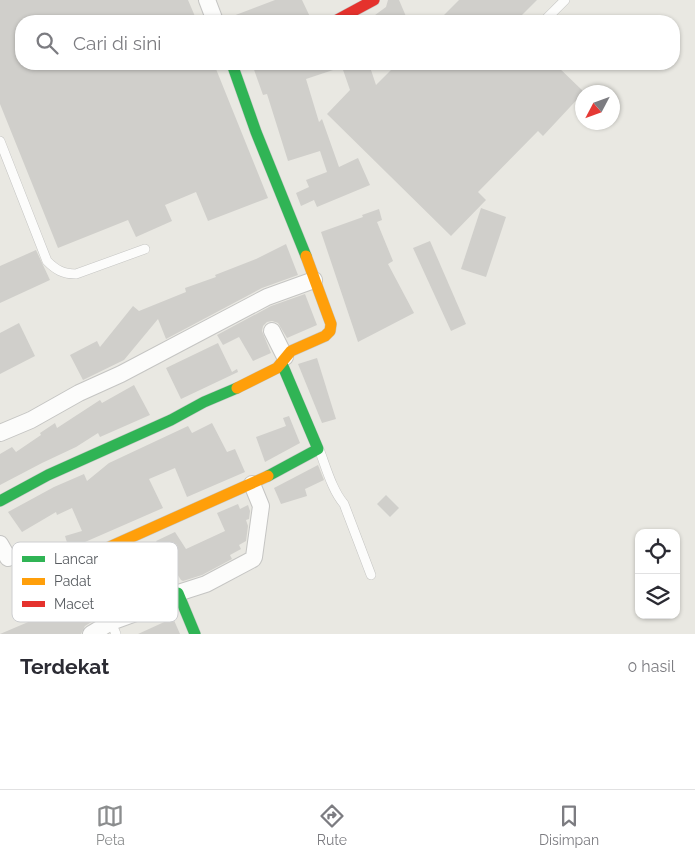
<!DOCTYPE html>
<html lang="id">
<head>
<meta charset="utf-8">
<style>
  body { margin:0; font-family:Raleway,sans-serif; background:#f2f2f3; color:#2b2b33 }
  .controls { position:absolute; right:15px; bottom:15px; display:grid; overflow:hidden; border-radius:10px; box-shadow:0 1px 4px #0004 }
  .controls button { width:45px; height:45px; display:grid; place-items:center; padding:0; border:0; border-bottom:1px solid #e1e1e2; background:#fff; color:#2b2b33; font:25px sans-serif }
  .compass { position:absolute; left:575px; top:85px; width:45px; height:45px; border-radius:50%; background:#fff; box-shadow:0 1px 4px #0004; rotate:229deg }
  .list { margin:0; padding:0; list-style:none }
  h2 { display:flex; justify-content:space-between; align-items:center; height:65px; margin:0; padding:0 20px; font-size:21px }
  h2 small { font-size:16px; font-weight:400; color:#7c7c81 }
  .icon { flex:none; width:28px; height:28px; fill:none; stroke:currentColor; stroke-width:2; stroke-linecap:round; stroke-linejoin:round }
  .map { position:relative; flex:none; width:695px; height:634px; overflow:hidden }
  .search { position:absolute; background:#fff; box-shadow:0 1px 4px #0004; left:15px; right:15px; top:15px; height:55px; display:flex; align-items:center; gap:12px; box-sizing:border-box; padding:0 18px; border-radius:20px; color:#7c7c81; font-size:19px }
  .sheet { height:155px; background:#fff }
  nav { display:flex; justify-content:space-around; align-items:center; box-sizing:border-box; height:70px; border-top:1px solid #e1e1e2; background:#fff; font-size:14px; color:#7c7c81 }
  nav a { display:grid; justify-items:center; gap:2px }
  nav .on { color:#8b8d8e }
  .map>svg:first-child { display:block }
</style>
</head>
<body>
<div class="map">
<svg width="695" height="634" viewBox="0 0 695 634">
  <rect width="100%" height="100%" fill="#e9e8e2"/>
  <g fill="#d0cfcb">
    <path d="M0,0H188L197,21H21V64H214L268,198L208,221L196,192L165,205L172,221L136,237L128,220L58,248L0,104Z"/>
    <path d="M275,0H302L312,21H225V19Z"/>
    <path d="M388,0H399L408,21H372L371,18L386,7Z"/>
    <path d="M459,0H537L516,21H438Z"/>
    <path d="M252,64H369L376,85L397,64H555L584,92L543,136L538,131L478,192L486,200L451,236L327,114L350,90L342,67L306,79L319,122L322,119L339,167L358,158L370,185L317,207L314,200L301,206L296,193L309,187L306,180L327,172L320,151L288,161L267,94L263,95Z"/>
    <path d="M481,208L506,217L486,277L461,269Z"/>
    <path d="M379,209L382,220L377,222L393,261L388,264L414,313L358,342L321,232L363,217L362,215Z"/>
    <path d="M430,241L466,324L451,331L413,248Z"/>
    <path d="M286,244L298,275L262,288L166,339L158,319L124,360L83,380L70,355L97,341L100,347L133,306L139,311L186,292L185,288L216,277L215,275L256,259Z"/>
    <path d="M36,250L50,280L0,303V266Z"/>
    <path d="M305,294L317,325L287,338L278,323L272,321L267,322L263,326L262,331L271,353L253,361L239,337L223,345L217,335L271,306Z"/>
    <path d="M19,323L35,356L0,374V333Z"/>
    <path d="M218,343L232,372L237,369L238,372L181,399L166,368Z"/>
    <path d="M317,358L336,419L322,423L298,364Z"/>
    <path d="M134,385L150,415L100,437L98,433L76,447L42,463L0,485V454L12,447L16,452L41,435L40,433L55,423L57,428L100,400L102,403Z"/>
    <path d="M289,416L300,443L265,462L256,437L286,426L283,418Z"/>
    <path d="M212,423L227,452L235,449L245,472L187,497L175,468L149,479L163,508L69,549L65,536L82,531L72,508L57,515L56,512L22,532L8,512L54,487L84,474L87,481L109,463L188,426L192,433Z"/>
    <path d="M318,465L324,480L305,489L307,496L281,504L274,488Z"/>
    <path d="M386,495L399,508L390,517L377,504Z"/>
    <path d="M238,504L240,509L248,505L250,511L249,519L246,520L248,526L246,541L239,545L241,549L230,555L232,559L202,575L183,581L181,580L156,541L175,532L186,549L225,531L217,513Z"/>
    <path d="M135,550L166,587V588L140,601L106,613L85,626L81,634H0L47,614L36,590L47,588L92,570Z"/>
    <path d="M173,618L180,634H138Z"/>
  </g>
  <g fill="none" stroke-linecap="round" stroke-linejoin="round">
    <g stroke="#c5c5c3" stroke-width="10">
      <g id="lane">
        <path d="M544,21L565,0"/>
        <path d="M0,141L47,261C56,270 63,274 76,274L145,249"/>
        <path d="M319,449C326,467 332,490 344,504L371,575"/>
        <path d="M111,622L116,634"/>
      </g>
    </g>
    <g stroke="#c5c5c3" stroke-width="18">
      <g id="street">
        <path d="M207,0L215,21"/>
        <path d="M272,331L285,357"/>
        <path d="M0,433L31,420L79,393L121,374L267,297L314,280"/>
        <path d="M0,544L8,558"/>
        <path d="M91,634L111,622L144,610L178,593L206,584L253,559L254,557L261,506L252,484"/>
      </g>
    </g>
    <g stroke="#c5c6c4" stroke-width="12">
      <g id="fast">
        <path d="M232,64L256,132L306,256"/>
        <path d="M268,476L318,449L282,364"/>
        <path d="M0,501L48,475L171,420L204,402L237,388"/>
        <path d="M178,593L195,634"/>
      </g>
    </g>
    <g stroke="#c5c6c4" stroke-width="12">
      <g id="slow">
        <path d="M237,388L277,368L291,351L325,336L330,331L331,324L306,256"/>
        <path d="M33,577L42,575L87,557L268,476"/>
      </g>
    </g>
    <g stroke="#c5c6c4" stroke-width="12">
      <path id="jam" d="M335,21L374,0"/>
    </g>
    <use href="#lane" stroke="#fcfcfb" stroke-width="9"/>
    <use href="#street" stroke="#fcfcfb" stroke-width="16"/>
    <use href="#fast" stroke="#30b455" stroke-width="11"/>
    <use href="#slow" stroke="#ff9f0a" stroke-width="11"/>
    <use href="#jam" stroke="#e5322d" stroke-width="11"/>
  </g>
  <rect x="12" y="542" width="166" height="80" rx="8" fill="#fff" stroke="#cdced0" stroke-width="1"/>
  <rect x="22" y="556" width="23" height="6" fill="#30b455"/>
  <rect x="22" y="578" width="23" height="7" fill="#ff9f0a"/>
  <rect x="22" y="601" width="23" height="6" fill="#e5322d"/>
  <g font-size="14" fill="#585c61">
    <text x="54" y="564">Lancar</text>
    <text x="54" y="586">Padat</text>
    <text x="54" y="609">Macet</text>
  </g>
</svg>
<div class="controls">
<button><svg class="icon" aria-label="locate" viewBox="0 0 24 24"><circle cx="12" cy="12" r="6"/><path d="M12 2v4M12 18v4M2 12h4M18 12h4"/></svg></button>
<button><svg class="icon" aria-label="layers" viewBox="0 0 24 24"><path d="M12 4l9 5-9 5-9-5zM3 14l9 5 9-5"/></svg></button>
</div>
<svg class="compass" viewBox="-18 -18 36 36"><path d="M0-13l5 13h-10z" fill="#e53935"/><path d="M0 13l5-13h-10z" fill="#7c7c81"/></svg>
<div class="search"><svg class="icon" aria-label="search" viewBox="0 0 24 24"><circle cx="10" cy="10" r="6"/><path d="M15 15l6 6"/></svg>Cari di sini</div>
</div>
<section class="sheet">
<h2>Terdekat<small>0 hasil</small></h2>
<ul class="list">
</ul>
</section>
<nav>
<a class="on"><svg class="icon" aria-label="map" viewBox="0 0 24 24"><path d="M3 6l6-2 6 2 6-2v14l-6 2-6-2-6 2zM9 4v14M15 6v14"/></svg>Peta</a>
<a><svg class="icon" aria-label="directions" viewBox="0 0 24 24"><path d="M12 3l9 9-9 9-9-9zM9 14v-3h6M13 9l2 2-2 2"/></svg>Rute</a>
<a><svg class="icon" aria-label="saved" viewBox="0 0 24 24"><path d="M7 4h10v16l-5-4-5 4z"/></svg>Disimpan</a>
</nav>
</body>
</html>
